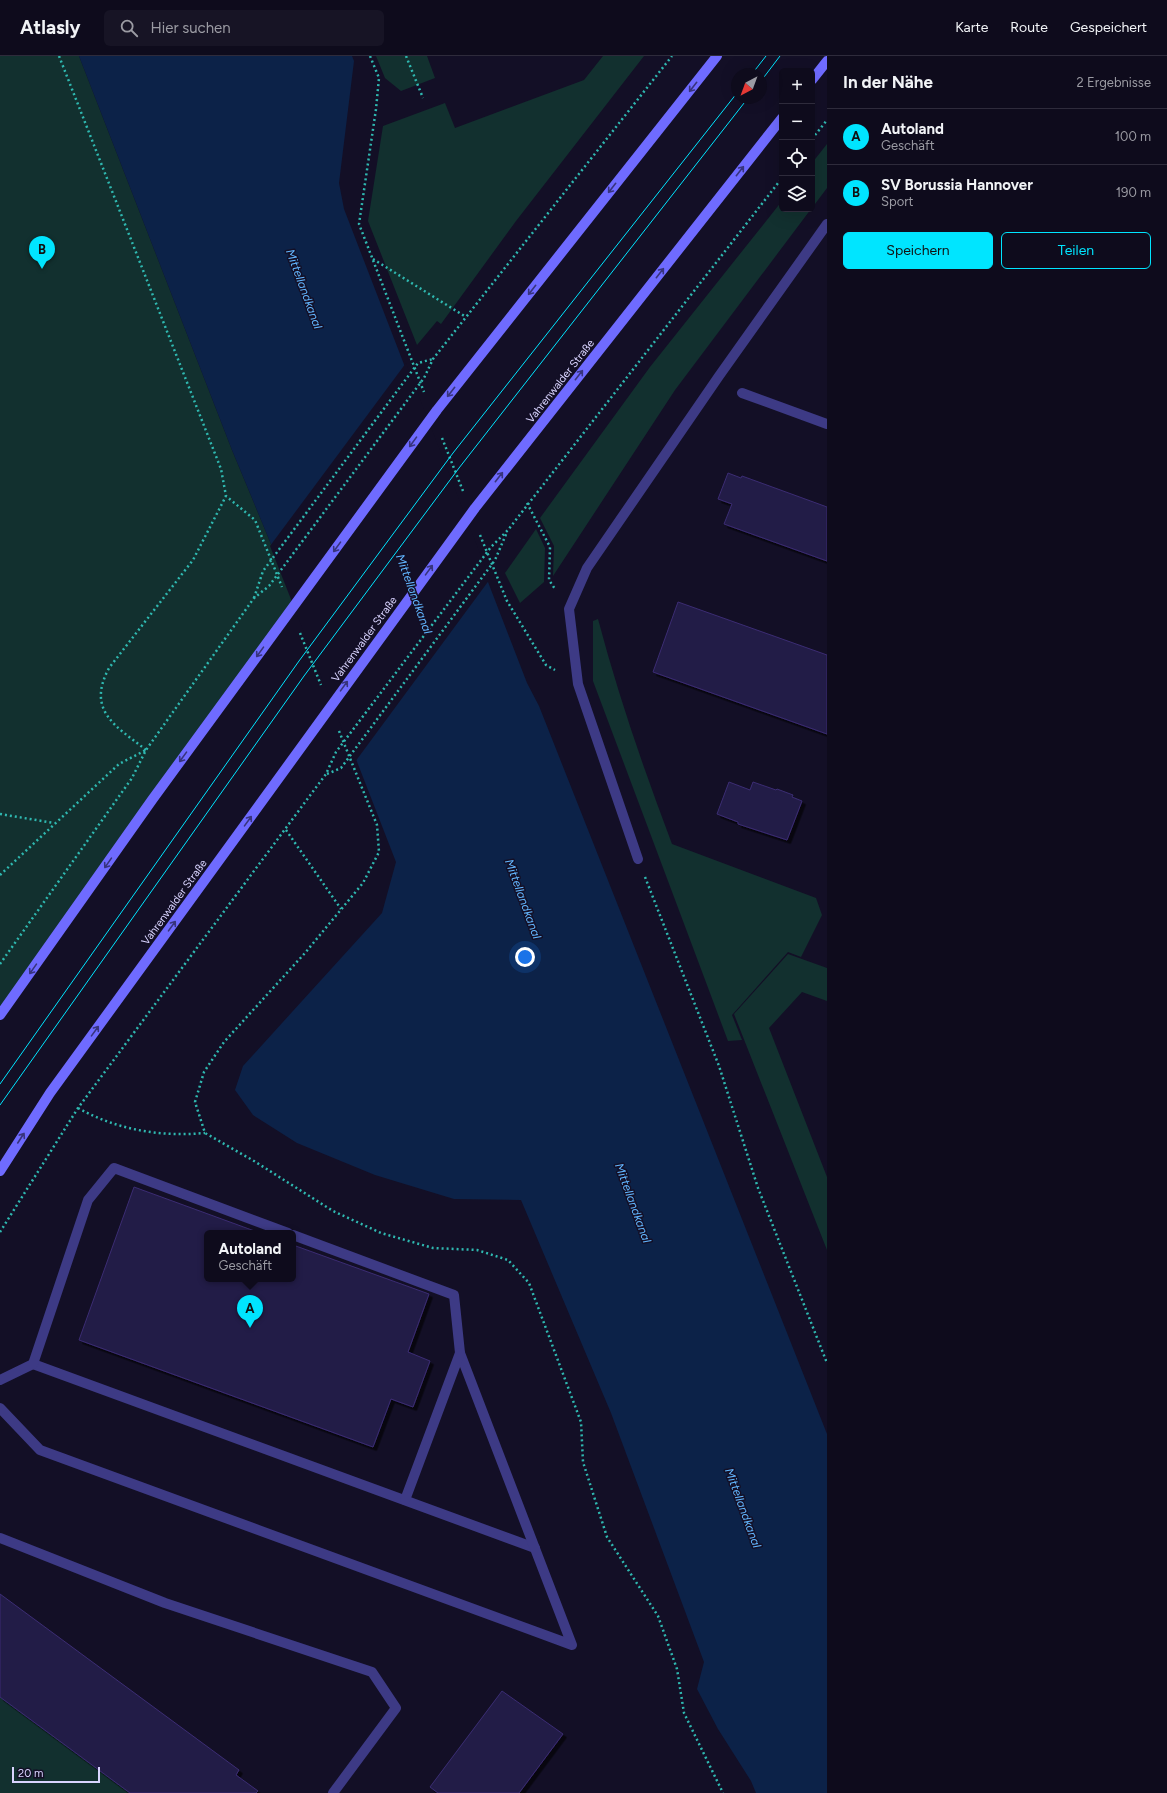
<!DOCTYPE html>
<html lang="de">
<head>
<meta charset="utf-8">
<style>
  body { margin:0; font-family:Figtree,sans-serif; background:#171425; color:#f1f3f6 }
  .controls { position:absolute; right:12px; top:12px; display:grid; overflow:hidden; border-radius:6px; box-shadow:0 4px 16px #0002 }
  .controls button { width:36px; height:36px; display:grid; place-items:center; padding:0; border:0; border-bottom:1px solid #2e2b3b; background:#0e0b1c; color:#f1f3f6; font:20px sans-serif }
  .compass { position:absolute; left:731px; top:12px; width:36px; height:36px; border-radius:50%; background:#0e0b1c; box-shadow:0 4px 16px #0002; rotate:221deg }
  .scale { position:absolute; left:12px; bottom:10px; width:88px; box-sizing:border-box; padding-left:4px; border:2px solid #d9d4ff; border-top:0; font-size:11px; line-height:14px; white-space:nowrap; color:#d9d4ff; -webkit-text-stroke:3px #130f26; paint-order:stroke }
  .you { position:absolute; left:525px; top:901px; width:14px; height:14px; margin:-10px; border:3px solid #fff; border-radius:50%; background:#1a73e8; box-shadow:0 0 0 6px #1a73e833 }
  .badge { display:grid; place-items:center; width:26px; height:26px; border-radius:50%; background:#00e5ff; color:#111; font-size:13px; font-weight:700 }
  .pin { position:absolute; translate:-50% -33px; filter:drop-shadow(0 1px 2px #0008) }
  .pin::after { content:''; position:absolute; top:21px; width:14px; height:12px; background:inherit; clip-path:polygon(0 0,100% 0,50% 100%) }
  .popup { position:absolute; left:204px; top:1174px; width:92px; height:52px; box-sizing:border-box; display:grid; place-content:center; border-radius:6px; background:#0e0b1c; filter:drop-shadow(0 1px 3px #0005); font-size:13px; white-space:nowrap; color:#9b9ba3 }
  .popup b { font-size:15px; color:#f1f3f6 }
  .popup::after { content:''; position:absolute; left:50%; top:100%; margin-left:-8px; border:8px solid transparent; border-top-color:#0e0b1c }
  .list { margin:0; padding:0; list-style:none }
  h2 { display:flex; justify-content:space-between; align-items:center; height:52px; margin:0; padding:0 16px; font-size:17px }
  h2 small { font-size:13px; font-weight:400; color:#9b9ba3 }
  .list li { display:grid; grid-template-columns:26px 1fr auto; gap:12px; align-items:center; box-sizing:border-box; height:56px; padding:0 16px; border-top:1px solid #2e2b3b }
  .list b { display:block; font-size:15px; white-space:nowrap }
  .list p { margin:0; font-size:13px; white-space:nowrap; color:#9b9ba3 }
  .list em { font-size:13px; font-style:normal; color:#9b9ba3 }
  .actions { display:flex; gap:8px; padding:12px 16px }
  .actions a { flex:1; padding:9px 0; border:1px solid #00e5ff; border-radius:6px; text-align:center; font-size:14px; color:#00e5ff }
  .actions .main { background:#00e5ff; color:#111 }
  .icon { flex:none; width:22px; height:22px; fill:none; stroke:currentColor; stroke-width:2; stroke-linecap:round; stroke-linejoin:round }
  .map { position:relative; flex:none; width:827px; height:1737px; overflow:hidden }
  header { display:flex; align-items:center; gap:24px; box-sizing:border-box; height:56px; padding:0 20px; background:#0e0b1c; border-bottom:1px solid #2e2b3b }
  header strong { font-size:19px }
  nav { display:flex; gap:22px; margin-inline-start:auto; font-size:14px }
  .search { width:280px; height:36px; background:#171425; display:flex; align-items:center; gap:10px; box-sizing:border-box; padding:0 14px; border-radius:6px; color:#9b9ba3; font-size:15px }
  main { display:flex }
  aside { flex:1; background:#0e0b1c }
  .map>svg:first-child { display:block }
</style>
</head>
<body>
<header>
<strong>Atlasly</strong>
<div class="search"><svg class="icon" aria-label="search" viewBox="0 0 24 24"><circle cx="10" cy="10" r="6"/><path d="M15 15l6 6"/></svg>Hier suchen</div>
<nav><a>Karte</a><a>Route</a><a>Gespeichert</a></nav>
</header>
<main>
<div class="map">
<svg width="827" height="1737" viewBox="0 0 827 1737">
  <defs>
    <filter id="shadow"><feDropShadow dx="3.5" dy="3.5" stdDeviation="0" flood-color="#0009"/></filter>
  </defs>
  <rect width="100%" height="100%" fill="#130f26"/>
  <g fill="#12302f">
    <path d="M0,0H79L232,394L293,541L283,564L0,959Z"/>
    <path d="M376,0H427L435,22L401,35L385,22Z"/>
    <path d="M603,0H644L516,165L441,268L437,265L417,289L368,165L383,70L445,47L455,72L584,24Z"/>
    <path d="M827,88V132L812,152V107Z"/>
    <path d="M782,145V153H811L675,334L553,520L554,490L540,462L650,311Z"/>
    <path d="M536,473L545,492L544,526L520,547L505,517Z"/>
    <path d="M598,563C618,639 644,714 672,788L816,842L822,859L801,901L788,896L732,959L742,984L728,985L593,625V565Z"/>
    <path d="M788,898L827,912V945L802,936L769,972L827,1121V1194L734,958Z"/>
    <path d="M0,1641L130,1737H0Z"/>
  </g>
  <path fill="#0c2248" d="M79,0H352L354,5L339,127L344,153L527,627L539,650L827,1378V1737H756L751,1725L718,1673L697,1633L704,1606L611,1357L521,1144L454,1143L375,1119L297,1087L253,1059L235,1034L243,1010L382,857L396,806L293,541L232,394Z"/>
  <path fill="#130f26" d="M406,307L490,523L355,706L270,490Z"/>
  <g fill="#241b47" stroke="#3b2d73" filter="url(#shadow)">
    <path d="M728,417L741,422L742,420L827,451V505L724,468L732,448L718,443Z"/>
    <path d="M678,546L827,599V678L653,616Z"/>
    <path d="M729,726L750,734L753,726L776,734L777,733L793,739L792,741L802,745L787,784L738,768V766L717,758Z"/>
    <path d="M134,1131L260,1177H207V1223H293V1189L429,1238L408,1296L430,1305L413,1351L391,1343L373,1391L79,1284Z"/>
    <path d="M0,1538L239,1714L236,1719L258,1735L256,1737H130L0,1641Z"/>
    <path d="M502,1635L563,1678L519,1737H438L430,1731Z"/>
  </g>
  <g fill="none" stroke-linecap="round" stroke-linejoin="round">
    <g stroke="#2fb8b0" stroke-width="2.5" stroke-dasharray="2 3" stroke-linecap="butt">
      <path d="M59,0L221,413L226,440L255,464L282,531"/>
      <path d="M370,0L379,22L376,53L359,168L424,336"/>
      <path d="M406,0L423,42"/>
      <path d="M812,83L827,64"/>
      <path d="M373,203L466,261"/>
      <path d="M442,382L463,435"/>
      <path d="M527,447L550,491L549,524L555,533"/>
      <path d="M480,479L507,545L546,609L555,614"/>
      <path d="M254,542L263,515L418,307L433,303"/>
      <path d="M300,577L321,629"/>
      <path d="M339,675L377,769L379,796L363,827L305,897L224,986L204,1016L195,1046L205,1077L254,1105L333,1155L381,1177L433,1192L477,1194L508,1204L529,1227L581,1366L583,1406L607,1481L658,1560L677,1613L684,1657L723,1737"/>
      <path d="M146,694C116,670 86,655 109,612L193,504L226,440"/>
      <path d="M327,718L341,712L495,504L507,476"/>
      <path d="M0,758L54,767"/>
      <path d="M286,774L341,853"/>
      <path d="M0,819L119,708L146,694"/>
      <path d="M645,821L719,1010L758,1132L827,1307"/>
      <path d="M0,908L132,722L146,694L254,542L269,530L424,322L433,303L672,0"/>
      <path d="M78,1052C117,1074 161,1081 205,1077"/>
      <path d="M0,1176L78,1052L326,718L336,696L491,491L508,474L782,122"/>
    </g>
    <g stroke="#3d3a85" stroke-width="10">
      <path d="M742,337L827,368"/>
      <path d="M638,803L578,628L569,553L587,512L719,320L827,168"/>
      <path d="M33,1308L535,1492"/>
      <path d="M0,1324L33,1308L88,1144L114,1112L288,1177"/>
      <path d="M0,1352L40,1394L572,1589L460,1297L454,1239L293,1179"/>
      <path d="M405,1444L460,1297"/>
      <path d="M0,1482L165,1547L372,1616L396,1652L333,1737"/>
    </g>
    <g stroke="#6f6bff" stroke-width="10">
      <path d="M812,24L827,5"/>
      <path d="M0,959L152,744L437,354L717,0"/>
      <path d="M0,1115L50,1037L475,452L782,62"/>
    </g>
    <g stroke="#00e5ff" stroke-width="1">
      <path d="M752,18L766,0"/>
      <path d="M761,25L780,0"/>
      <path d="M0,1028L299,605L453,397L737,37"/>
      <path d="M0,1049L304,620L459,412L748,42"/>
    </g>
  </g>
  <defs><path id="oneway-shaft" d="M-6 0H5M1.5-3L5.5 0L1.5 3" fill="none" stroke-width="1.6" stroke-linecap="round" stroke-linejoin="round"/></defs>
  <g stroke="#38347d">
    <use href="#oneway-shaft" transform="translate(693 31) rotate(128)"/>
    <use href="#oneway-shaft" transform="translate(740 115) rotate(-52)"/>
    <use href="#oneway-shaft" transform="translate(612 132) rotate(128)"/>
    <use href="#oneway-shaft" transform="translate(660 217) rotate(-52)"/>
    <use href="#oneway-shaft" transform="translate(532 234) rotate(128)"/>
    <use href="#oneway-shaft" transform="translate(579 319) rotate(-52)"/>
    <use href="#oneway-shaft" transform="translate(451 336) rotate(128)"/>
    <use href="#oneway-shaft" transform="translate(413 386) rotate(126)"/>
    <use href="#oneway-shaft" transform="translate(499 421) rotate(-52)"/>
    <use href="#oneway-shaft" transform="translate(337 491) rotate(126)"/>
    <use href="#oneway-shaft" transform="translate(429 514) rotate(-54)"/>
    <use href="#oneway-shaft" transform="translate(260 596) rotate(126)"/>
    <use href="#oneway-shaft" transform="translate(344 630) rotate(-54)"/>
    <use href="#oneway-shaft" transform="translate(183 701) rotate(126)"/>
    <use href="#oneway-shaft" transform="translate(248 765) rotate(-54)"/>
    <use href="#oneway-shaft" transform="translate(108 807) rotate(125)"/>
    <use href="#oneway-shaft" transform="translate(172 870) rotate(-54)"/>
    <use href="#oneway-shaft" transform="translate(33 913) rotate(125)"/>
    <use href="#oneway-shaft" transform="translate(95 975) rotate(-54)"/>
    <use href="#oneway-shaft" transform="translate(21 1082) rotate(-57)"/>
  </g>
  <g text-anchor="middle" stroke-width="3" stroke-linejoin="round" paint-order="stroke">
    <g font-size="11" fill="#d9d4ff" stroke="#130f26">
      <text transform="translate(560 325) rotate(-52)" y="4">Vahrenwalder Straße</text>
      <text transform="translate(364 583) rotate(-54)" y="4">Vahrenwalder Straße</text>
      <text transform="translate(174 846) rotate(-54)" y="4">Vahrenwalder Straße</text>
    </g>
    <g font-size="12" font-style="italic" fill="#62b6ff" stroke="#130f26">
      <text transform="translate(304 233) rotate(70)" y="4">Mittellandkanal</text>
      <text transform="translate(414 538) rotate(70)" y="4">Mittellandkanal</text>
      <text transform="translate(523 843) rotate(70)" y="4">Mittellandkanal</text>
      <text transform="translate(633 1147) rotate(70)" y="4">Mittellandkanal</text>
      <text transform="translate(743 1452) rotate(70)" y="4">Mittellandkanal</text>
    </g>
  </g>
</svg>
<div class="controls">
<button>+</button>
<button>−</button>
<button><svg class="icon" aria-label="locate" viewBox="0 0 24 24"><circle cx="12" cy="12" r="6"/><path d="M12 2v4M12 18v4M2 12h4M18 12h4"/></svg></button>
<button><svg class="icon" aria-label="layers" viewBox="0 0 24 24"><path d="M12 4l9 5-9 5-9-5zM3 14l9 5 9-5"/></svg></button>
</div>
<svg class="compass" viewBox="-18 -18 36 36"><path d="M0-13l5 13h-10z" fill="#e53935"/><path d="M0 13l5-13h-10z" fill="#9b9ba3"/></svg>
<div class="scale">20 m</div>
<div class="you"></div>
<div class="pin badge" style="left:250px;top:1272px">A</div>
<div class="popup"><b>Autoland</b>Geschäft</div>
<div class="pin badge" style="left:42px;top:213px">B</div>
</div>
<aside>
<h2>In der Nähe<small>2 Ergebnisse</small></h2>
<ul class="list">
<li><span class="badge">A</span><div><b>Autoland</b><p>Geschäft</p></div><em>100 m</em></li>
<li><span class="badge">B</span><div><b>SV Borussia Hannover</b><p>Sport</p></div><em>190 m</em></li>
</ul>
<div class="actions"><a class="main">Speichern</a><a>Teilen</a></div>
</aside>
</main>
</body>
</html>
